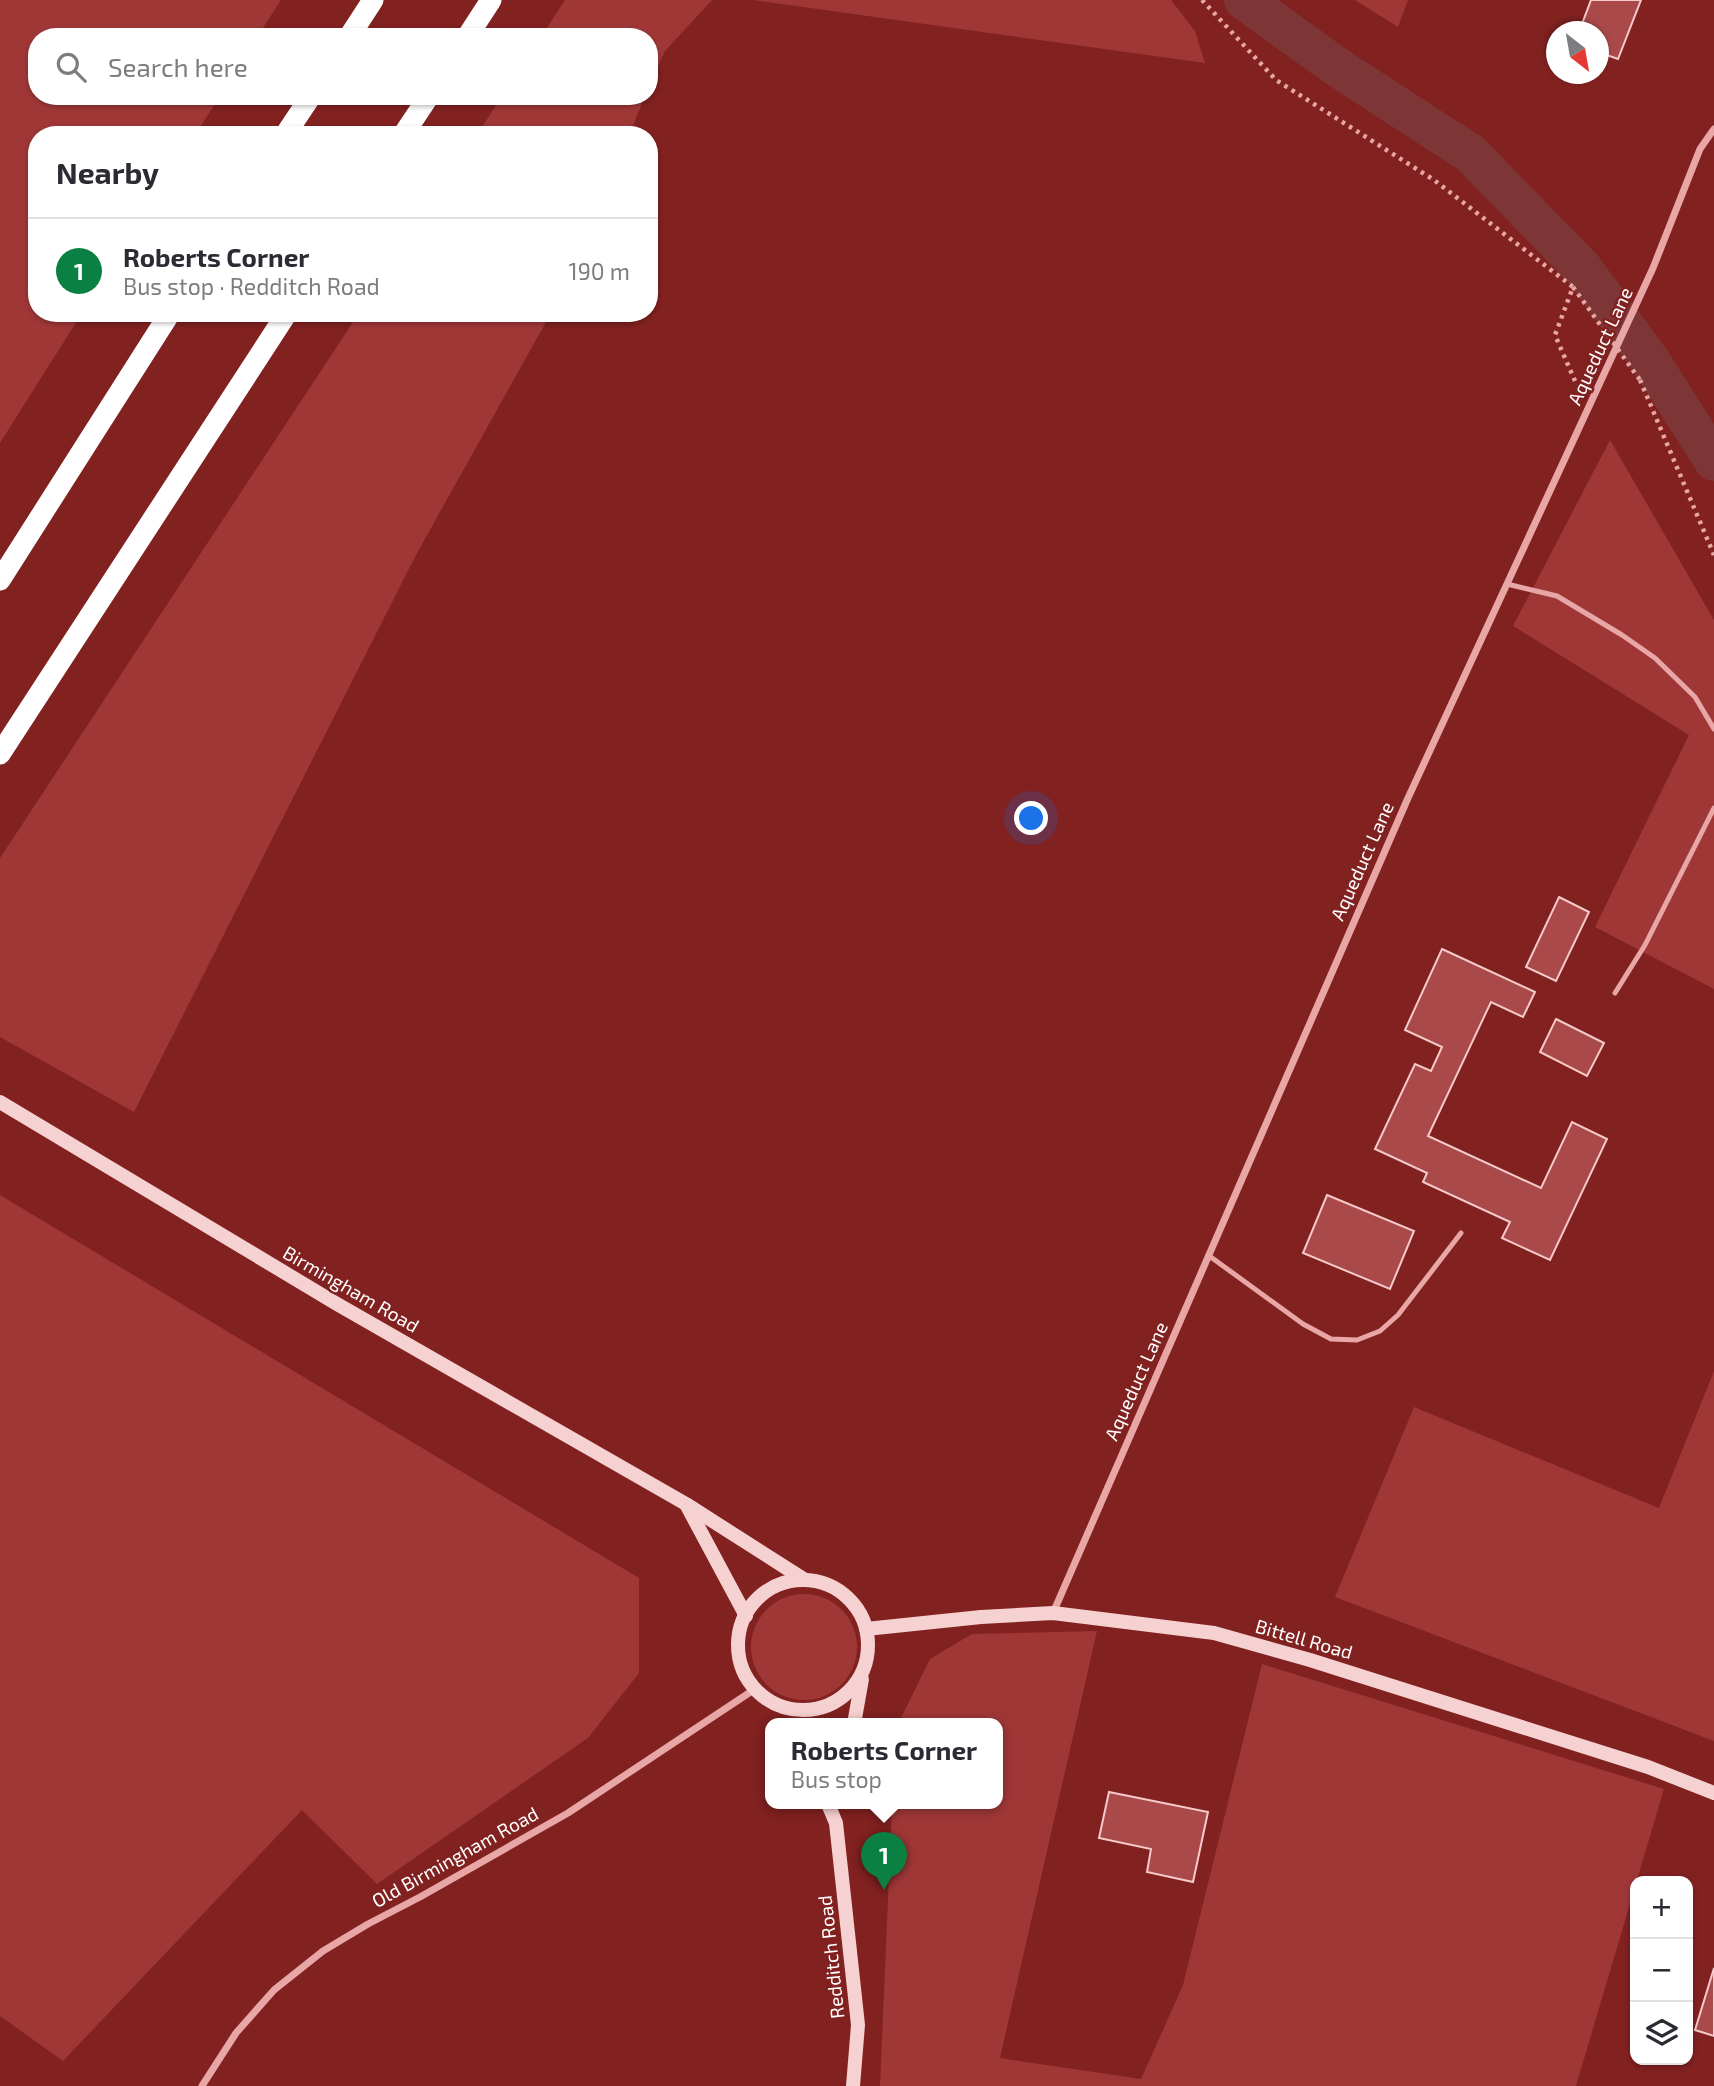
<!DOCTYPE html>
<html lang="en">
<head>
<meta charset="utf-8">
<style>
  body { margin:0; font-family:"Exo 2",sans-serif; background:#f7f7f7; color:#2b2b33 }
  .controls { position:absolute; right:21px; bottom:21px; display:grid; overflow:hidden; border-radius:14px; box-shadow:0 2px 5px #0004 }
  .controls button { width:63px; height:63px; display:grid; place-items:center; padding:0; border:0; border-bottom:2px solid #e1e1e2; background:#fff; color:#2b2b33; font:35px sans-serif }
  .compass { position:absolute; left:1546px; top:21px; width:63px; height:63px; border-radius:50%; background:#fff; box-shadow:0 2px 5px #0004; rotate:149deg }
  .you { position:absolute; left:1032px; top:819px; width:24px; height:24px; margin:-18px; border:5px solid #fff; border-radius:50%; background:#1a73e8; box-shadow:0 0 0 10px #1a73e833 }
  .badge { display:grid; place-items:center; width:46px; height:46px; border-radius:50%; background:#0b8043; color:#fff; font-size:23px; font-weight:700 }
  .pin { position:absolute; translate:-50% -58px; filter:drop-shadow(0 2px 4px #0008) }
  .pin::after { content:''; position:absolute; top:37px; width:24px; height:21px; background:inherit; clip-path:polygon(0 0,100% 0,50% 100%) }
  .popup { position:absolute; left:765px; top:1718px; width:238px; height:91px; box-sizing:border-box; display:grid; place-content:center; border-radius:14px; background:#fff; filter:drop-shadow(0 2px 5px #0005); font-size:23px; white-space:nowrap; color:#7c7c81 }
  .popup b { font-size:26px; color:#2b2b33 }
  .popup::after { content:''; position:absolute; left:50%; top:100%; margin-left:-14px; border:14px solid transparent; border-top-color:#fff }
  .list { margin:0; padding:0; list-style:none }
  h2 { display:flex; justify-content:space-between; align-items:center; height:91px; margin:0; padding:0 28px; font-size:30px }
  h2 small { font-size:23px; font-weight:400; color:#7c7c81 }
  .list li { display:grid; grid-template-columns:46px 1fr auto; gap:21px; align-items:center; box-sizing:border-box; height:105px; padding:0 28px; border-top:2px solid #e1e1e2 }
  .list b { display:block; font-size:26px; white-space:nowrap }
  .list p { margin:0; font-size:23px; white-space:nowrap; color:#7c7c81 }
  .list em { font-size:23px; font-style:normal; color:#7c7c81 }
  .icon { flex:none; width:38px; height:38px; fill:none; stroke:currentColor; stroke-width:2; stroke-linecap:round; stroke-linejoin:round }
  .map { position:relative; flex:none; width:1714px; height:2086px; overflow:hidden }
  .search { position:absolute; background:#fff; box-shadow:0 2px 5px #0004; left:28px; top:28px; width:630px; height:77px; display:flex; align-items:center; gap:18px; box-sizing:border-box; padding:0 24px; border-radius:28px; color:#7c7c81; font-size:26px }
  .panel { position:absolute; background:#fff; box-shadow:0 2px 5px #0004; left:28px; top:126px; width:630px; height:196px; border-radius:28px }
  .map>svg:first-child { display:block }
</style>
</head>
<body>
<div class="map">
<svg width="1714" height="2086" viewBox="0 0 1714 2086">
  <rect width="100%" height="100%" fill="#812120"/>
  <g fill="#a03737">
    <path d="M0,0H281L257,37H37V96H220L195,135H37V313H82L0,443Z"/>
    <path d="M565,0H712L665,51L649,87V37H541Z"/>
    <path d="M753,0H1171L1195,31L1205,63Z"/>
    <path d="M1355,0H1408L1398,27Z"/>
    <path d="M502,96H645L629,135H477Z"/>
    <path d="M359,313H551L416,555L134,1112L0,1037V858Z"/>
    <path d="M1610,440L1714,620V989L1595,927L1689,735L1513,626Z"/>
    <path d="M0,1195L639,1578V1673L588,1738L377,1884L302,1810L63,2061L0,2016Z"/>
    <path d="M1714,1371V1741L1335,1597L1414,1407L1659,1508Z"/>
    <circle cx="804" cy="1647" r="53"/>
    <path d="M1097,1631L1000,2058L1141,2079L1183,1985L1262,1664L1664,1789L1576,2086H880L892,1804H998V1724H898L930,1659L972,1634Z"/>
  </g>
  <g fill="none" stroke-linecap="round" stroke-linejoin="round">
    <path stroke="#7d3635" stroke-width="40" d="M1244,0L1337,67L1471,154L1583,269L1651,362L1714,461"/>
  </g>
  <g fill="#aa4949" stroke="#f6caca" stroke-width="2">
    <path d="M1591,0H1641L1618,59L1598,52V32H1579Z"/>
    <path d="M1559,897L1589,912L1556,981L1526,967Z"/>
    <path d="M1442,949L1535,992L1523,1017L1491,1002L1428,1136L1541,1188L1572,1122L1607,1139L1550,1260L1502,1238L1510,1222L1423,1182L1427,1173L1375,1149L1415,1064L1431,1071L1442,1047L1405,1030Z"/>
    <path d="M1556,1019L1604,1043L1587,1076L1540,1052Z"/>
    <path d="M1327,1195L1414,1231L1390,1289L1303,1253Z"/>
    <path d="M1109,1792L1208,1812L1193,1882L1147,1872L1151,1849L1099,1838Z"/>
    <path d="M1714,1968V2036L1695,2030Z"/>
  </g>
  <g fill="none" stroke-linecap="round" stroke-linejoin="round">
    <g stroke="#e8a6a6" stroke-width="4.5" stroke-dasharray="3.5 5" stroke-linecap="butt">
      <path d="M1202,0L1276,80L1434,180L1573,287L1555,335L1575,381"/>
      <path d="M1640,380L1714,555"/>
    </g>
    <g stroke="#e8a6a6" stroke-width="5">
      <path d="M1507,584L1557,596L1622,635L1655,658L1695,697L1714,729"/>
      <path d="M1615,993L1645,945L1714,808"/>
      <path d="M1208,1255L1303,1324L1331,1339L1357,1340L1380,1331L1398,1315L1461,1233"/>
    </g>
    <g stroke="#e8a6a6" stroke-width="7">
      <path d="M1053,1613L1408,798L1653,268L1700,149L1714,129"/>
      <path d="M202,2086L236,2033L274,1990L323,1951L368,1924L420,1897L568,1813L755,1689"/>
    </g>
    <g stroke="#f6d1d1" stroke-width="14">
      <path d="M0,1102L337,1304L686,1504L805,1580"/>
      <path d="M687,1506L746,1616"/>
      <circle cx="803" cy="1645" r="65"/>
      <path d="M866,1629L981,1617L1053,1613L1214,1633L1310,1660L1648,1767L1714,1793"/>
      <path d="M854,1724L862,1679"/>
      <path d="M828,1804L836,1823L858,2025L853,2086"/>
    </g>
    <g stroke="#fff" stroke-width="21">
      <path d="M349,37L373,0"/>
      <path d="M467,37L491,0"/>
      <path d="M285,135L311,96"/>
      <path d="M403,135L429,96"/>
      <path d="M0,580L170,313"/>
      <path d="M0,754L287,313"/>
    </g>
    <path stroke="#e8a6a6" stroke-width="4.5" stroke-dasharray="3.5 5" stroke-linecap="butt" d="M1573,287L1640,380"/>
  </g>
  <g text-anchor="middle" stroke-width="5" stroke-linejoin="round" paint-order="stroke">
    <g font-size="19" fill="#fff" stroke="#812120">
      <text transform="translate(1600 346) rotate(-65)" y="7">Aqueduct Lane</text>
      <text transform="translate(1362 861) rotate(-66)" y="7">Aqueduct Lane</text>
      <text transform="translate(351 1289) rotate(30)" y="7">Birmingham Road</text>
      <text transform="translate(1136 1381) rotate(-66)" y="7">Aqueduct Lane</text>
      <text transform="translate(1304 1639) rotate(16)" y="7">Bittell Road</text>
      <text transform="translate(455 1857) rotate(-29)" y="7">Old Birmingham Road</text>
      <text transform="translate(831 1957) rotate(-96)" y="7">Redditch Road</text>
    </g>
  </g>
</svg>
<div class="controls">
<button>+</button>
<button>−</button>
<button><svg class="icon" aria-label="layers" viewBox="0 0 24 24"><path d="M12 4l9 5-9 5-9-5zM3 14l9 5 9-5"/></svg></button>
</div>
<svg class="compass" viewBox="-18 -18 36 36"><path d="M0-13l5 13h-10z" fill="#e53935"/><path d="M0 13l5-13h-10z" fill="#7c7c81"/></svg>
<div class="you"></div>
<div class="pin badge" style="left:884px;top:1890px">1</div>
<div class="popup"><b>Roberts Corner</b>Bus stop</div>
<div class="search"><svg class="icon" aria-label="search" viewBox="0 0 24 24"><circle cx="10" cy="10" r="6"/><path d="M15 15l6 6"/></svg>Search here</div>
<section class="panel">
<h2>Nearby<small></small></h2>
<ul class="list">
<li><span class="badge">1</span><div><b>Roberts Corner</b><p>Bus stop · Redditch Road</p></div><em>190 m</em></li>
</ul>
</section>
</div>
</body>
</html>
